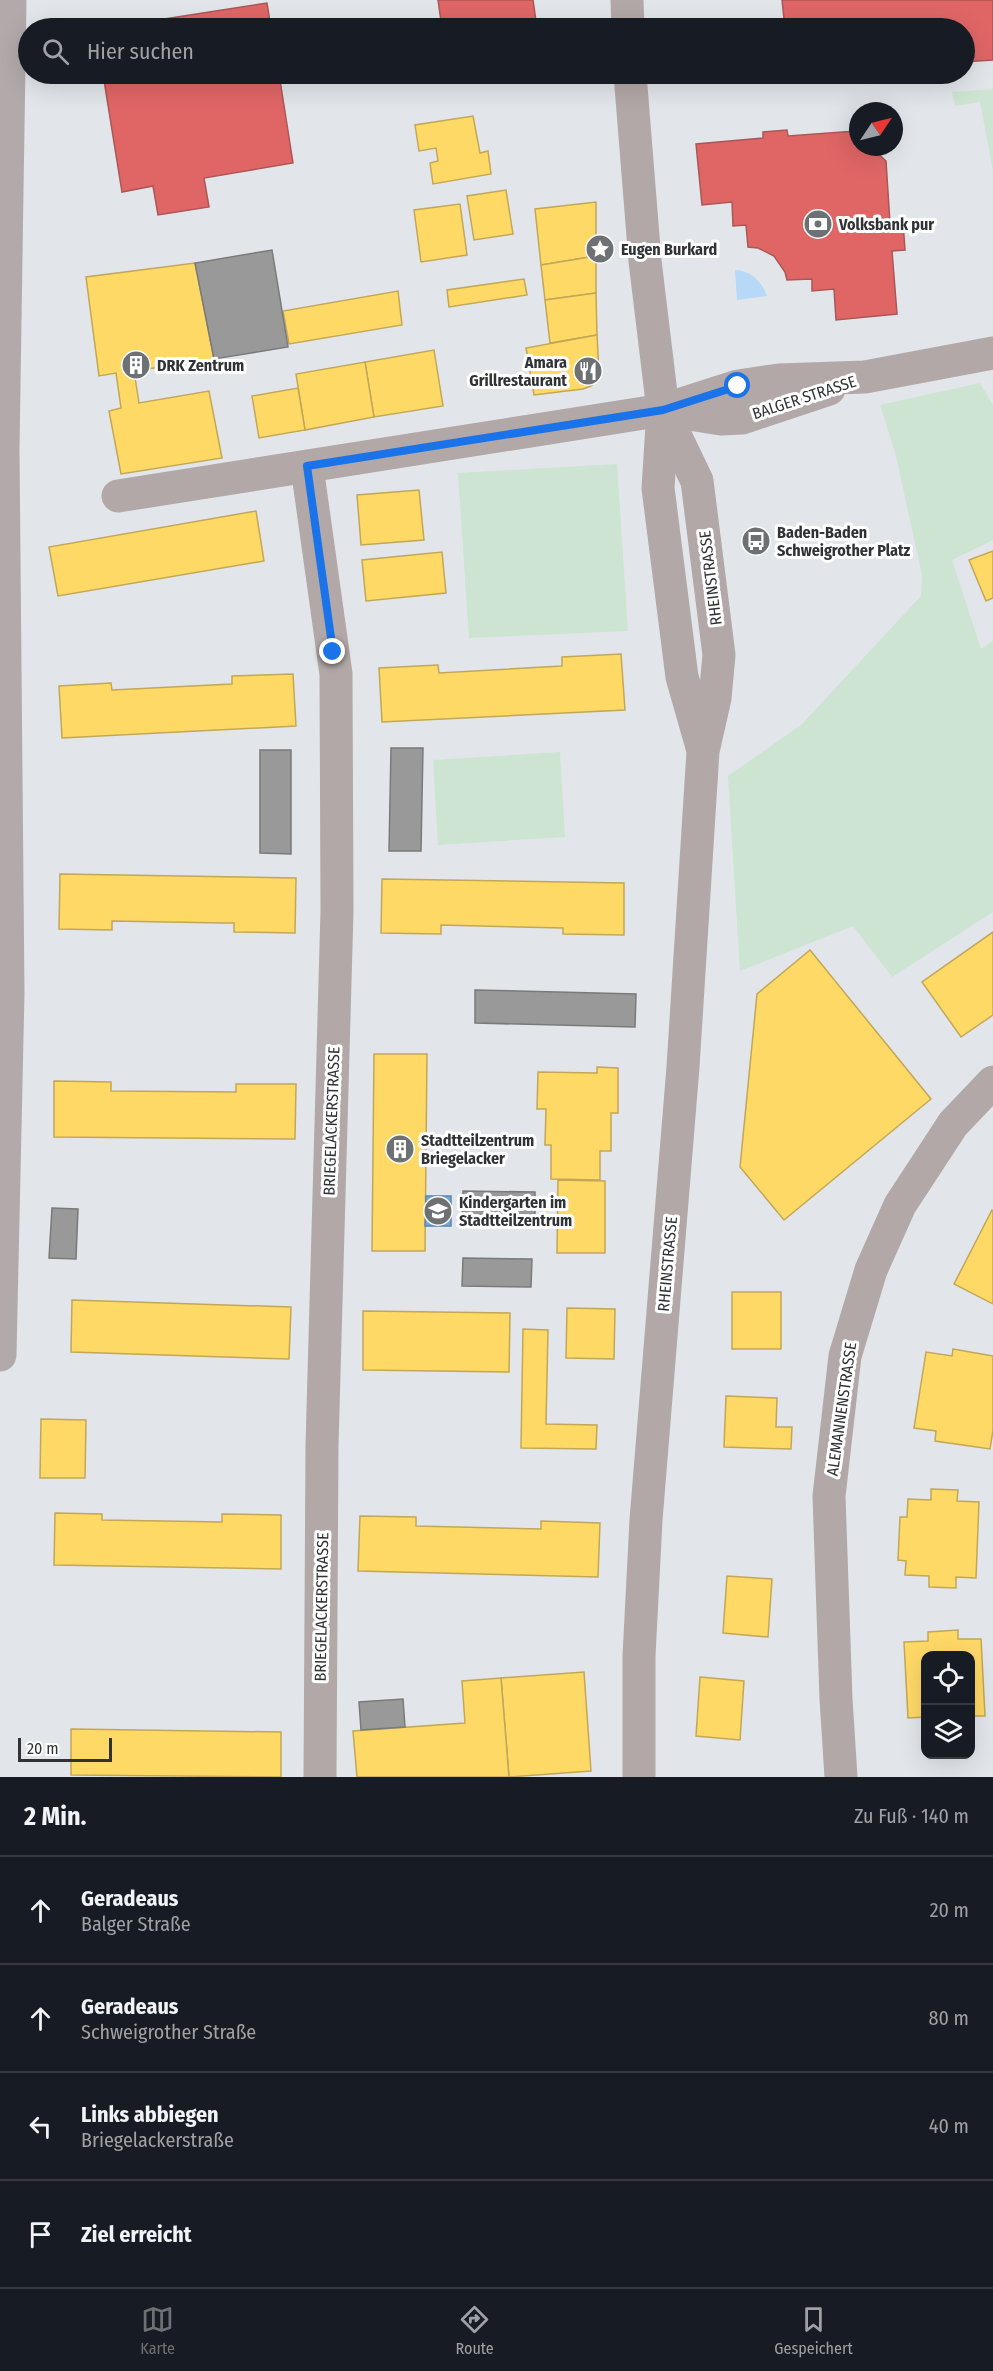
<!DOCTYPE html>
<html lang="de">
<head>
<meta charset="utf-8">
<style>
  body { margin:0; font-family:"Fira Sans Condensed",sans-serif; background:#20242c; color:#f1f3f6 }
  .controls { position:absolute; right:18px; bottom:18px; display:grid; overflow:hidden; border-radius:12px; box-shadow:0 6px 24px #0002 }
  .controls button { width:54px; height:54px; display:grid; place-items:center; padding:0; border:0; border-bottom:2px solid #363941; background:#171b24; color:#f1f3f6; font:30px sans-serif }
  .compass { position:absolute; left:849px; top:102px; width:54px; height:54px; border-radius:50%; background:#171b24; box-shadow:0 6px 24px #0002; rotate:55deg }
  .scale { position:absolute; left:18px; bottom:15px; width:94px; box-sizing:border-box; padding-left:6px; border:3px solid #303235; border-top:0; font-size:16px; line-height:21px; white-space:nowrap; color:#303235; -webkit-text-stroke:4px #fff; paint-order:stroke }
  .stop { position:absolute; width:18px; height:18px; margin:-14px; border:4px solid #1a73e8; border-radius:50%; background:#fff }
  .stop.end { background:#1a73e8; border-color:#fff; box-shadow:0 2px 6px #0008 }
  .list { margin:0; padding:0; list-style:none }
  h2 { display:flex; justify-content:space-between; align-items:center; height:78px; margin:0; padding:0 24px; font-size:26px }
  h2 small { font-size:20px; font-weight:400; color:#9ea1a6 }
  .list li { display:grid; grid-template-columns:39px 1fr auto; gap:18px; align-items:center; box-sizing:border-box; height:108px; padding:0 24px; border-top:2px solid #363941 }
  .list b { display:block; font-size:22px; white-space:nowrap }
  .list p { margin:0; font-size:20px; white-space:nowrap; color:#9ea1a6 }
  .list em { font-size:20px; font-style:normal; color:#9ea1a6 }
  .icon { flex:none; width:33px; height:33px; fill:none; stroke:currentColor; stroke-width:2; stroke-linecap:round; stroke-linejoin:round }
  .map { position:relative; flex:none; width:993px; height:1777px; overflow:hidden }
  .search { position:absolute; background:#171b24; box-shadow:0 6px 24px #0002; left:18px; right:18px; top:18px; height:66px; display:flex; align-items:center; gap:15px; box-sizing:border-box; padding:0 21px; border-radius:33px; color:#9ea1a6; font-size:22px }
  .sheet { height:510px; background:#171b24 }
  nav { display:flex; justify-content:space-around; align-items:center; box-sizing:border-box; height:84px; border-top:2px solid #363941; background:#171b24; font-size:16px; color:#9ea1a6 }
  nav a { display:grid; justify-items:center; gap:3px }
  nav .on { color:#6e7174 }
  .map>svg:first-child { display:block }
</style>
</head>
<body>
<div class="map">
<svg width="993" height="1777" viewBox="0 0 993 1777">
  <rect width="100%" height="100%" fill="#e2e6ea"/>
  <g fill="#cce4d1">
    <path d="M993,89V171L980,102L955,106L952,92Z"/>
    <path d="M980,383L993,405V540L952,560L981,649L993,641V912L892,977L853,926L740,971L728,776L801,725L921,596L922,575L896,456L880,405Z"/>
    <path d="M617,464L628,631L469,638L458,473Z"/>
    <path d="M560,752L565,837L438,845L433,760Z"/>
  </g>
  <path fill="#b7d9f7" d="M735,270C751,271 761,280 767,296L737,300Z"/>
  <g fill="#ffd966" stroke="#c1a757" stroke-width="1.5">
    <path d="M473,116L480,153L488,151L491,174L433,184L430,163L438,161L436,148L419,151L415,125Z"/>
    <path d="M506,190L513,234L474,240L467,196Z"/>
    <path d="M596,202V256L541,265L535,209Z"/>
    <path d="M460,204L467,255L421,262L414,210Z"/>
    <path d="M596,256V293L545,300L541,265Z"/>
    <path d="M195,263L214,359L134,371L139,403L209,391L222,458L121,474L109,411L121,408L116,373L99,376L86,277Z"/>
    <path d="M524,279L527,295L449,307L447,290Z"/>
    <path d="M398,291L402,325L289,344L283,311Z"/>
    <path d="M596,293L597,335L550,343L545,300Z"/>
    <path d="M597,335L599,373L597,380L591,386L583,389L534,395L526,348Z"/>
    <path d="M434,350L443,406L374,417L365,362Z"/>
    <path d="M365,362L374,417L305,430L296,374Z"/>
    <path d="M298,388L305,430L259,438L252,396Z"/>
    <path d="M419,490L424,540L361,545L357,495Z"/>
    <path d="M256,511L264,561L58,596L49,547Z"/>
    <path d="M993,551V598L986,601L969,560Z"/>
    <path d="M442,552L446,593L366,601L362,560Z"/>
    <path d="M621,654L625,710L382,722L379,668L438,665L439,673L562,666V657Z"/>
    <path d="M293,674L296,726L62,738L59,686L111,683L112,690L232,684V676Z"/>
    <path d="M60,874L296,878L295,933L234,932V923H224L112,921V930L59,929Z"/>
    <path d="M382,879L624,883V935L563,934V928L441,925V934L381,933Z"/>
    <path d="M993,932V1015L961,1037L922,982Z"/>
    <path d="M810,950L931,1099L784,1220L740,1167L757,994Z"/>
    <path d="M374,1054H427L425,1251H372Z"/>
    <path d="M597,1067L618,1068V1113H611V1151H600V1180L551,1179V1145H545L546,1109H537L538,1072L597,1073Z"/>
    <path d="M54,1081L111,1082V1091L236,1092V1084H296L295,1139L54,1137Z"/>
    <path d="M558,1180L605,1181V1253H557Z"/>
    <path d="M992,1210L993,1211V1304L954,1284Z"/>
    <rect x="732" y="1292" width="49" height="57"/>
    <path d="M72,1300L291,1307L289,1359L71,1352Z"/>
    <path d="M567,1308L615,1309L614,1359L566,1358Z"/>
    <path d="M363,1311L510,1313L509,1372L363,1370Z"/>
    <path d="M523,1329L548,1330L546,1424L597,1425L596,1449L521,1448Z"/>
    <path d="M953,1349L993,1356V1430L990,1449L935,1441L936,1431L914,1428L926,1352L952,1356Z"/>
    <path d="M726,1396L777,1398L776,1427H792L791,1449L724,1447Z"/>
    <path d="M41,1419L86,1420L85,1478H40Z"/>
    <path d="M931,1489L958,1490L957,1501L979,1502L976,1578L956,1577V1588L929,1587V1576L905,1575L906,1561L898,1560L900,1517H907L908,1499L931,1500Z"/>
    <path d="M55,1513L102,1514V1520L222,1522V1514L281,1515V1569L54,1565Z"/>
    <path d="M360,1516L416,1517V1526L541,1529V1521L600,1523L598,1577L358,1571Z"/>
    <path d="M727,1576L772,1579L768,1637L723,1633Z"/>
    <path d="M958,1630V1639H981L985,1716H970V1656H926V1717L908,1718L904,1642L928,1641V1632Z"/>
    <path d="M584,1672L591,1771L509,1777L501,1678Z"/>
    <path d="M700,1677L744,1681L740,1740L696,1736Z"/>
    <path d="M501,1678L509,1777H357L353,1731L465,1723L462,1681Z"/>
    <path d="M71,1729L281,1732V1777L71,1775Z"/>
  </g>
  <g fill="#e06666" stroke="#ab5657" stroke-width="1.5">
    <path d="M438,0H533L537,28H442Z"/>
    <path d="M782,0H993V60L964,62V28H785Z"/>
    <path d="M267,3L271,28H106Z"/>
    <path d="M103,74H279L293,163L204,178L209,207L158,215L153,186L122,192Z"/>
    <path d="M787,130L788,136L856,131L858,134V147H871L886,161L890,223L903,222L905,250L892,251L897,314L836,320L834,289L812,291V279L787,280L785,272L774,256L758,248L748,247L746,225L733,226L732,202L702,205L696,144L763,138V132Z"/>
  </g>
  <path fill="#6fa8dc" stroke="#5c85aa" stroke-width="1.5" d="M426,1196H451V1226H425Z"/>
  <g fill="#999" stroke="#7a7a7b" stroke-width="1.5">
    <path d="M272,250L288,347L214,359L195,263Z"/>
    <path d="M391,748H423L421,851H389Z"/>
    <path d="M260,750H291V854L260,853Z"/>
    <path d="M475,990L636,994L635,1027L475,1023Z"/>
    <path d="M463,1191L535,1192V1222L462,1221Z"/>
    <path d="M52,1208L78,1209L76,1259L49,1258Z"/>
    <path d="M463,1258L532,1259L531,1287L462,1286Z"/>
    <path d="M403,1699L405,1727L361,1730L359,1702Z"/>
  </g>
  <g fill="none" stroke-linecap="round" stroke-linejoin="round">
    <g stroke="#b2a8a7" stroke-width="33">
      <path d="M627,0L628,28"/>
      <path d="M630,74L645,261L663,410L658,488L682,677L702,747"/>
      <path d="M670,411L721,419L742,418L829,389"/>
      <path d="M307,467L336,674L337,911L322,1445L320,1777"/>
      <path d="M118,496L663,410L738,386L779,380L865,377L993,353"/>
      <path d="M639,1777V1656L646,1520L683,1067L703,751L715,698L719,655L697,481L663,410"/>
      <path d="M841,1777L836,1699L829,1496L845,1356L871,1270L900,1205L953,1124L993,1082"/>
    </g>
    <path stroke="#b2aaaa" stroke-width="33" d="M0,1355L8,993L3,449L10,0"/>
  </g>
  <g fill="none" stroke-linecap="round" stroke-linejoin="round">
    <path stroke="#1a73e8" stroke-width="8" d="M333,652L307,466L663,410L738,386"/>
  </g>
  <defs>
    <g id="bank-disc" transform="scale(1.5)"><circle r="9.5" fill="#6e7174" stroke="#fff"/><path d="M-6-4H6V4H-6ZM0-2.3a2.3 2.3 0 1 0 0 4.6a2.3 2.3 0 1 0 0-4.6Z" fill="#fff"/></g>
    <g id="sight-disc" transform="scale(1.5)"><circle r="9.5" fill="#6e7174" stroke="#fff"/><path d="M0-6L1.8-2.2L6-1.7L2.9 1.2L3.7 5.4L0 3.3L-3.7 5.4L-2.9 1.2L-6-1.7L-1.8-2.2Z" fill="#fff"/></g>
    <g id="building-disc" transform="scale(1.5)"><circle r="9.5" fill="#6e7174" stroke="#fff"/><path d="M-4-6H4V6H1V3H-1V6H-4ZM-2.5-4.3h1.7v1.8h-1.7ZM.8-4.3h1.7v1.8H.8ZM-2.5-1h1.7V.8h-1.7ZM.8-1h1.7V.8H.8Z" fill="#fff"/></g>
    <g id="restaurant-disc" transform="scale(1.5)"><circle r="9.5" fill="#6e7174" stroke="#fff"/><path d="M-5-6h1v4h1v-4h1v4h1v-4h1v5L-1.5 .5V6h-2V.5L-5-1ZM5-6V6H3V1.5H1.5Q1.5-4 5-6Z" fill="#fff"/></g>
    <g id="bus-disc" transform="scale(1.5)"><circle r="9.5" fill="#6e7174" stroke="#fff"/><path d="M-5-6H5V4H4V6H2V4H-2V6H-4V4H-5ZM-3.5-4V0h7V-4ZM-3.5 1.2v1.5H-2V1.2ZM2 1.2v1.5H3.5V1.2Z" fill="#fff"/></g>
    <g id="school-disc" transform="scale(1.5)"><circle r="9.5" fill="#6e7174" stroke="#fff"/><path d="M0-5L7-2L0 1L-7-2ZM-4 1L0 2.5L4 1V4Q0 6-4 4Z" fill="#fff"/></g>
  </defs>
  <g fill-rule="evenodd">
    <use href="#bank-disc" x="818" y="224"/>
    <use href="#sight-disc" x="600" y="249"/>
    <use href="#building-disc" x="136" y="365"/>
    <use href="#restaurant-disc" x="588" y="371"/>
    <use href="#bus-disc" x="756" y="541"/>
    <use href="#building-disc" x="400" y="1149"/>
    <use href="#school-disc" x="438" y="1211"/>
  </g>
  <g text-anchor="middle" stroke-width="6" stroke-linejoin="round" paint-order="stroke">
    <g font-size="16" font-weight="bold" fill="#303235" stroke="#fff" text-anchor="start">
      <text x="839" y="230">Volksbank pur</text>
      <text x="621" y="255">Eugen Burkard</text>
      <text x="567" y="368" text-anchor="end">Amara<tspan x="567" dy="18">Grillrestaurant</tspan></text>
      <text x="157" y="371">DRK Zentrum</text>
      <text x="777" y="538">Baden-Baden<tspan x="777" dy="18">Schweigrother Platz</tspan></text>
      <text x="421" y="1146">Stadtteilzentrum<tspan x="421" dy="18">Briegelacker</tspan></text>
      <text x="459" y="1208">Kindergarten im<tspan x="459" dy="18">Stadtteilzentrum</tspan></text>
    </g>
    <g font-size="16" fill="#303235" stroke="#fff">
      <text transform="translate(804 397) rotate(-18)" y="6">BALGER STRASSE</text>
      <text transform="translate(710 578) rotate(-97)" y="6">RHEINSTRASSE</text>
      <text transform="translate(331 1121) rotate(-88)" y="6">BRIEGELACKERSTRASSE</text>
      <text transform="translate(667 1264) rotate(-85)" y="6">RHEINSTRASSE</text>
      <text transform="translate(841 1409) rotate(-82)" y="6">ALEMANNENSTRASSE</text>
      <text transform="translate(321 1607) rotate(-89)" y="6">BRIEGELACKERSTRASSE</text>
    </g>
  </g>
</svg>
<div class="controls">
<button><svg class="icon" aria-label="locate" viewBox="0 0 24 24"><circle cx="12" cy="12" r="6"/><path d="M12 2v4M12 18v4M2 12h4M18 12h4"/></svg></button>
<button><svg class="icon" aria-label="layers" viewBox="0 0 24 24"><path d="M12 4l9 5-9 5-9-5zM3 14l9 5 9-5"/></svg></button>
</div>
<svg class="compass" viewBox="-18 -18 36 36"><path d="M0-13l5 13h-10z" fill="#e53935"/><path d="M0 13l5-13h-10z" fill="#9ea1a6"/></svg>
<div class="scale">20 m</div>
<div class="stop" style="left:738px;top:386px"></div>
<div class="stop end" style="left:333px;top:652px"></div>
<div class="search"><svg class="icon" aria-label="search" viewBox="0 0 24 24"><circle cx="10" cy="10" r="6"/><path d="M15 15l6 6"/></svg>Hier suchen</div>
</div>
<section class="sheet">
<h2>2 Min.<small>Zu Fuß · 140 m</small></h2>
<ul class="list">
<li><svg class="icon" aria-label="ahead" viewBox="0 0 24 24"><path d="M12 20V5M6 11l6-6 6 6"/></svg><div><b>Geradeaus</b><p>Balger Straße</p></div><em>20 m</em></li>
<li><svg class="icon" aria-label="ahead" viewBox="0 0 24 24"><path d="M12 20V5M6 11l6-6 6 6"/></svg><div><b>Geradeaus</b><p>Schweigrother Straße</p></div><em>80 m</em></li>
<li><svg class="icon" aria-label="left" viewBox="0 0 24 24"><path d="M17 20v-9H6M10 6l-5 5 5 5"/></svg><div><b>Links abbiegen</b><p>Briegelackerstraße</p></div><em>40 m</em></li>
<li><svg class="icon" aria-label="arrive" viewBox="0 0 24 24"><path d="M6 21V4h12l-3 4 3 4H6"/></svg><div><b>Ziel erreicht</b></div></li>
</ul>
</section>
<nav>
<a class="on"><svg class="icon" aria-label="map" viewBox="0 0 24 24"><path d="M3 6l6-2 6 2 6-2v14l-6 2-6-2-6 2zM9 4v14M15 6v14"/></svg>Karte</a>
<a><svg class="icon" aria-label="directions" viewBox="0 0 24 24"><path d="M12 3l9 9-9 9-9-9zM9 14v-3h6M13 9l2 2-2 2"/></svg>Route</a>
<a><svg class="icon" aria-label="saved" viewBox="0 0 24 24"><path d="M7 4h10v16l-5-4-5 4z"/></svg>Gespeichert</a>
</nav>
</body>
</html>
